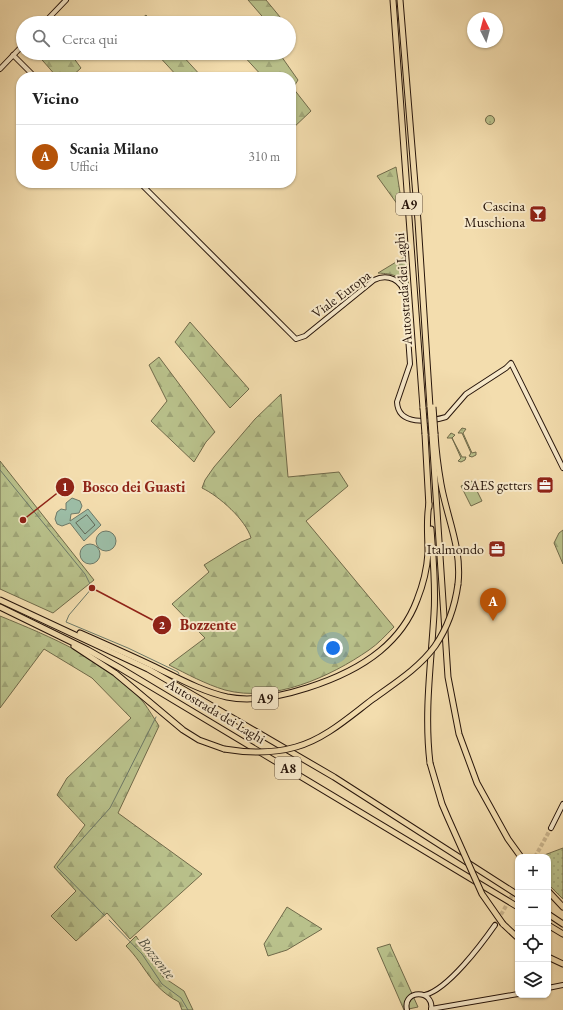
<!DOCTYPE html>
<html lang="it">
<head>
<meta charset="utf-8">
<style>
  body { margin:0; font-family:"EB Garamond",serif; background:#f6f6f6; color:#222 }
  .controls { position:absolute; right:12px; bottom:12px; display:grid; overflow:hidden; border-radius:8px; box-shadow:0 1px 3px #0004 }
  .controls button { width:36px; height:36px; display:grid; place-items:center; padding:0; border:0; border-bottom:1px solid #e0e0e0; background:#fff; color:#222; font:20px sans-serif }
  .compass { position:absolute; left:467px; top:12px; width:36px; height:36px; border-radius:50%; background:#fff; box-shadow:0 1px 3px #0004; rotate:354deg }
  .you { position:absolute; left:333px; top:648px; width:14px; height:14px; margin:-10px; border:3px solid #fff; border-radius:50%; background:#1a73e8; box-shadow:0 0 0 6px #1a73e833 }
  .badge { display:grid; place-items:center; width:26px; height:26px; border-radius:50%; background:#b45309; color:#fff; font-size:13px; font-weight:700 }
  .pin { position:absolute; translate:-50% -33px; filter:drop-shadow(0 1px 2px #0008) }
  .pin::after { content:''; position:absolute; top:21px; width:14px; height:12px; background:inherit; clip-path:polygon(0 0,100% 0,50% 100%) }
  .list { margin:0; padding:0; list-style:none }
  h2 { display:flex; justify-content:space-between; align-items:center; height:52px; margin:0; padding:0 16px; font-size:17px }
  h2 small { font-size:13px; font-weight:400; color:#767676 }
  .list li { display:grid; grid-template-columns:26px 1fr auto; gap:12px; align-items:center; box-sizing:border-box; height:64px; padding:0 16px; border-top:1px solid #e0e0e0 }
  .list b { display:block; font-size:15px; white-space:nowrap }
  .list p { margin:0; font-size:13px; white-space:nowrap; color:#767676 }
  .list em { font-size:13px; font-style:normal; color:#767676 }
  .icon { flex:none; width:22px; height:22px; fill:none; stroke:currentColor; stroke-width:2; stroke-linecap:round; stroke-linejoin:round }
  .map { position:relative; flex:none; width:563px; height:1010px; overflow:hidden }
  .search { position:absolute; background:#fff; box-shadow:0 1px 3px #0004; left:16px; top:16px; width:280px; height:44px; display:flex; align-items:center; gap:10px; box-sizing:border-box; padding:0 14px; border-radius:22px; color:#767676; font-size:15px }
  .panel { position:absolute; background:#fff; box-shadow:0 1px 3px #0004; left:16px; top:72px; width:280px; height:116px; border-radius:16px }
  .map>svg:first-child { display:block }
</style>
</head>
<body>
<div class="map">
<svg width="563" height="1010" viewBox="0 0 563 1010">
  <defs>
    <pattern id="grass-dots" width="8" height="8" patternUnits="userSpaceOnUse"><rect width="8" height="8" fill="#b9c18b"/><path d="M2 2h.1M6 6h.1" fill="none" stroke="#9fa577" stroke-width="1.8" stroke-linecap="round"/></pattern>
    <pattern id="forest-firs" width="22" height="20" patternUnits="userSpaceOnUse"><rect width="22" height="20" fill="#b9c18b"/><path d="M5 1l3.5 6h-7zM16 11l3.5 6h-7z" fill="#9fa577"/></pattern>
  </defs>
  <rect width="100%" height="100%" fill="#f3ddae"/>
  <filter id="stains"><feTurbulence type="fractalNoise" baseFrequency=".005" numOctaves="4"/><feColorMatrix values="0 0 0 0 .2 0 0 0 0 .09 0 0 0 0 .02 0 0 0 .5 -.17"/></filter>
  <radialGradient id="worn" r=".72"><stop offset=".6" stop-color="#630" stop-opacity="0"/><stop offset="1" stop-color="#630" stop-opacity=".3"/></radialGradient>
  <g fill="url(#grass-dots)" stroke="#706a4a">
    <circle cx="490" cy="120" r="4.5"/>
    <path d="M462,428L466,429L463,433L472,453L476,452V455L472,457L469,456L471,453L462,433H458Z"/>
    <path d="M451,433L455,435L452,438L462,457H466L465,460L461,462L458,461L461,458L452,438H447Z"/>
    <path d="M563,848V899L548,884V857H539Z"/>
  </g>
  <g fill="url(#forest-firs)" stroke="#706a4a">
    <path d="M248,0H266L285,23H268Z"/>
    <path d="M146,15L153,23H136Z"/>
    <path d="M36,53H70L81,68L71,77H57Z"/>
    <path d="M156,53H180L202,77H178Z"/>
    <path d="M241,53H279L298,80L293,88L311,111L291,130V77H263Z"/>
    <path d="M396,167L403,212L377,176Z"/>
    <path d="M406,256L409,288C400,275 393,274 378,273Z"/>
    <path d="M190,322L249,389L230,408L175,342Z"/>
    <path d="M159,357L215,432L206,442L194,462L151,421L167,401L149,365Z"/>
    <path d="M281,394L288,477L339,472L348,486L306,521L394,627C386,635 378,644 369,650C330,677 273,703 225,690C205,684 187,674 169,665L205,638L172,604L209,572L204,565L241,542L251,538C246,520 219,496 202,488L205,480L214,467L255,419Z"/>
    <path d="M0,461L94,580L53,613L0,589Z"/>
    <path d="M563,530V564L554,543L559,533Z"/>
    <path d="M0,616C49,636 110,661 144,703C149,710 154,718 159,726L118,813L202,874L130,939L107,913L76,941L51,916L76,891L54,867L85,825L57,795L67,778L131,718L92,678L44,649L0,708Z"/>
    <path d="M287,907L322,929L287,950L268,956L264,944Z"/>
    <path d="M136,936L163,977L184,991L193,1010H182L179,1002C150,987 147,967 126,946Z"/>
    <path d="M390,944L391,947L418,1007L404,1010L377,948Z"/>
  </g>
  <path fill="#b9c18b" stroke="#706a4a" d="M472,481L482,501L471,506L461,486Z"/>
  <g fill="#9cbda6" stroke="#6d7968">
    <path d="M72,498L80,501L82,506L79,513L71,514L70,521L88,509L101,525L84,541L70,523L62,526L57,524L55,519L57,512L61,509L66,510V503Z"/>
    <circle cx="106" cy="541" r="10"/>
    <circle cx="90" cy="554" r="10"/>
  </g>
  <g fill="none" stroke-linecap="round" stroke-linejoin="round">
    <path stroke="#616858" stroke-width="1" d="M87,515L95,525L85,534L76,523Z"/>
    <g stroke="#6d7968" stroke-width="1">
      <path d="M0,470L85,574L92,588L69,615L66,622L128,648L178,672L179,674"/>
      <path d="M105,916L57,867L110,808L156,717"/>
      <path d="M109,920L142,954L162,984L181,998L188,1010"/>
    </g>
    <g stroke="#cab58d" stroke-width="4" stroke-dasharray="4 2" stroke-linecap="butt">
      <path d="M535,857L551,828"/>
      <path d="M495,925L518,885"/>
    </g>
    <g stroke="#26140a" stroke-width="6">
      <g id="secondary">
        <path d="M44,23L66,0"/>
        <path d="M13,55L35,77"/>
        <path d="M0,69L23,45"/>
        <path d="M140,183L296,339L305,336L374,280C388,273 402,280 405,295L410,364L397,402C398,426 429,422 446,417L466,394L506,368L511,363L563,468"/>
        <path d="M551,828L563,804"/>
        <path d="M548,988L563,985"/>
        <path d="M425,995C448,989 481,945 495,925"/>
        <path d="M431,1009L518,994"/>
        <path d="M407,1010C402,989 435,989 431,1010"/>
      </g>
    </g>
    <g stroke="#26140a" stroke-width="7">
      <g id="highway">
        <path d="M393,0L423,408"/>
        <path d="M400,0L418,221L430,407"/>
        <path d="M425,434L429,507"/>
        <path d="M435,434C436,451 438,467 441,484C447,518 462,548 458,584"/>
        <path d="M432,435L448,677L459,734L477,783L508,839L521,857"/>
        <path d="M0,600L148,669L188,692L334,777L518,895"/>
        <path d="M0,607L88,650L120,668L518,907"/>
        <path d="M80,633C105,644 130,655 155,667C178,678 201,691 227,697C271,706 346,679 380,651C397,637 410,619 417,600C423,585 427,569 428,553C428,536 426,520 429,504"/>
        <path d="M74,646L115,673L183,730L199,740L224,749"/>
        <path d="M430,763C424,713 431,664 434,614C436,586 433,557 431,529"/>
        <path d="M548,891L563,907"/>
        <path d="M548,914L563,924"/>
        <path d="M503,924L518,938"/>
        <path d="M548,925L563,934"/>
        <path d="M548,957L563,964"/>
      </g>
    </g>
    <use href="#secondary" stroke="#f7e9ca" stroke-width="4"/>
    <use href="#highway" stroke="#f3ddae" stroke-width="5"/>
    <g stroke="#26140a" stroke-width="7" stroke-linecap="butt">
      <g id="highway-bridge">
        <path d="M430,407L432,435"/>
        <path d="M433,407L435,434"/>
        <path d="M423,408L425,434"/>
        <path d="M224,749C248,753 272,754 296,747C325,739 349,717 373,699C395,683 419,668 435,646C448,627 455,606 458,584"/>
        <path d="M430,763L442,804L448,818L482,894L503,924"/>
      </g>
    </g>
    <use href="#highway-bridge" stroke="#f3ddae" stroke-width="5"/>
  </g>
  <defs>
    <g id="bar-square" transform="scale(0.9)"><rect x="-9" y="-9" width="18" height="18" rx="4" fill="#8f2418" stroke="#f7e9ca"/><path d="M-6-5H6L.8 .8V4.5H3.5V6h-7V4.5H-.8V.8Z" fill="#fff"/></g>
    <g id="office-square" transform="scale(0.9)"><rect x="-9" y="-9" width="18" height="18" rx="4" fill="#8f2418" stroke="#f7e9ca"/><path d="M-6-3h4V-5.5h4V-3h4V5H-6ZM-1-4.5V-3h2v-1.5ZM-6 0V1H6V0Z" fill="#fff"/></g>
  </defs>
  <g fill-rule="evenodd">
    <use href="#bar-square" x="538" y="214"/>
    <use href="#office-square" x="545" y="485"/>
    <use href="#office-square" x="497" y="549"/>
  </g>
  <g text-anchor="middle" stroke-width="4" stroke-linejoin="round" paint-order="stroke">
    <g fill="#f7e9ca" stroke="#655444" stroke-width="1">
      <rect x="396" y="193" width="26" height="22" rx="3"/>
      <rect x="252" y="687" width="26" height="22" rx="3"/>
      <rect x="275" y="757" width="26" height="22" rx="3"/>
    </g>
    <g font-size="13" font-weight="bold" fill="#26140a">
      <text x="409" y="209">A9</text>
      <text x="265" y="703">A9</text>
      <text x="288" y="773">A8</text>
    </g>
    <g font-size="14" fill="#26140a" stroke="#f7e9ca" text-anchor="end">
      <text x="525" y="211">Cascina<tspan x="525" dy="16">Muschiona</tspan></text>
      <text x="532" y="490">SAES getters</text>
      <text x="484" y="554">Italmondo</text>
    </g>
    <g font-size="14" fill="#26140a" stroke="#f7e9ca">
      <text transform="translate(403 289) rotate(-94)" y="5">Autostrada dei Laghi</text>
      <text transform="translate(341 294) rotate(-37)" y="5">Viale Europa</text>
      <text transform="translate(216 711) rotate(31)" y="5">Autostrada dei Laghi</text>
    </g>
    <g font-size="15" font-style="italic" fill="#4f4f41" stroke="#f7e9ca">
      <text transform="translate(157 958) rotate(51)" y="5">Bozzente</text>
    </g>
  </g>
  <path fill="none" stroke="#8f2418" stroke-width="1.5" d="M23 520L65 487M92 588L162 625"/>
  <g fill="#8f2418" stroke="#f7e9ca" stroke-width="1.5">
    <circle cx="23" cy="520" r="4"/>
    <circle cx="92" cy="588" r="4"/>
    <circle cx="65" cy="487" r="10"/>
    <circle cx="162" cy="625" r="10"/>
  </g>
  <g font-size="12" text-anchor="middle" font-weight="bold" fill="#fff">
    <text x="65" y="491">1</text>
    <text x="162" y="629">2</text>
  </g>
  <g font-size="15" text-anchor="middle" font-weight="bold" fill="#8f2418" stroke="#f7e9ca" stroke-width="4" stroke-linejoin="round" paint-order="stroke">
    <text x="134" y="492">Bosco dei Guasti</text>
    <text x="208" y="630">Bozzente</text>
  </g>
  <rect width="100%" height="100%" filter="url(#stains)"/>
  <rect width="100%" height="100%" fill="url(#worn)"/>
</svg>
<div class="controls">
<button>+</button>
<button>−</button>
<button><svg class="icon" aria-label="locate" viewBox="0 0 24 24"><circle cx="12" cy="12" r="6"/><path d="M12 2v4M12 18v4M2 12h4M18 12h4"/></svg></button>
<button><svg class="icon" aria-label="layers" viewBox="0 0 24 24"><path d="M12 4l9 5-9 5-9-5zM3 14l9 5 9-5"/></svg></button>
</div>
<svg class="compass" viewBox="-18 -18 36 36"><path d="M0-13l5 13h-10z" fill="#e53935"/><path d="M0 13l5-13h-10z" fill="#767676"/></svg>
<div class="you"></div>
<div class="pin badge" style="left:493px;top:621px">A</div>
<div class="search"><svg class="icon" aria-label="search" viewBox="0 0 24 24"><circle cx="10" cy="10" r="6"/><path d="M15 15l6 6"/></svg>Cerca qui</div>
<section class="panel">
<h2>Vicino<small></small></h2>
<ul class="list">
<li><span class="badge">A</span><div><b>Scania Milano</b><p>Uffici</p></div><em>310 m</em></li>
</ul>
</section>
</div>
</body>
</html>
